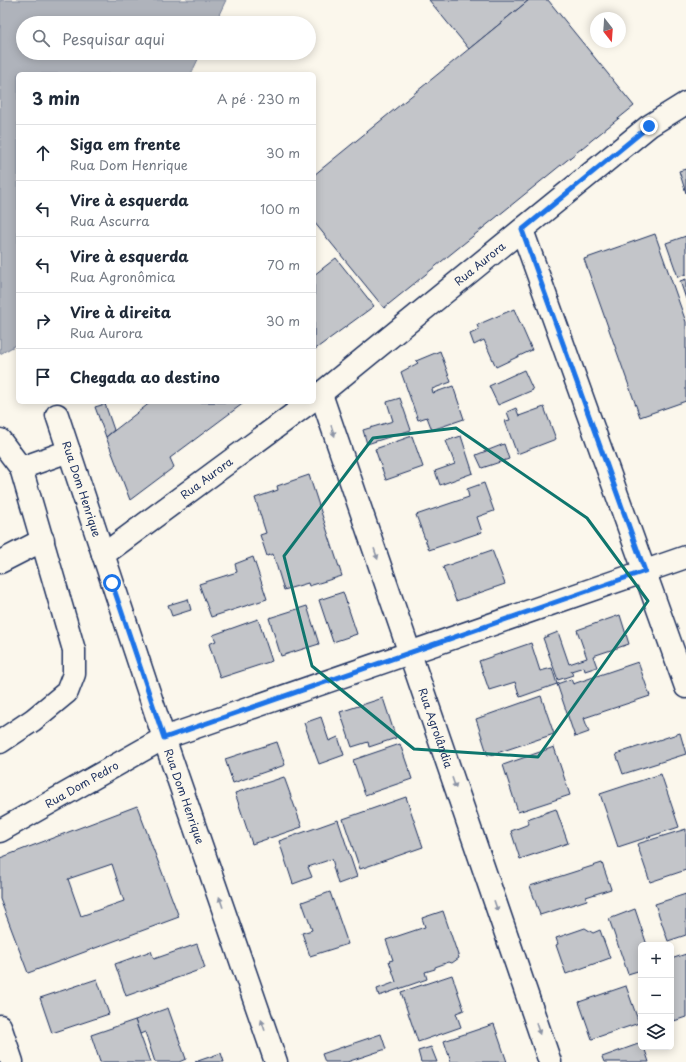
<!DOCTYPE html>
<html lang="pt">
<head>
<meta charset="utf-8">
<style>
  body { margin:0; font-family:"Playpen Sans",sans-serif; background:#f6f6f7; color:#1f2937 }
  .controls { position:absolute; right:12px; bottom:12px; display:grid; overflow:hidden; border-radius:6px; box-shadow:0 2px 10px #0003 }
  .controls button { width:36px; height:36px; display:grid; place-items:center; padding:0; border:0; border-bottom:1px solid #e0e1e3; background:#fff; color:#1f2937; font:20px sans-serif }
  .compass { position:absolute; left:590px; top:12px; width:36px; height:36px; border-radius:50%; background:#fff; box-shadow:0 2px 10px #0003; rotate:163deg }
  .stop { position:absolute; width:12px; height:12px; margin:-9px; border:3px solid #1a73e8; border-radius:50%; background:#fff }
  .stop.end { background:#1a73e8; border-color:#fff; box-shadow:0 1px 4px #0008 }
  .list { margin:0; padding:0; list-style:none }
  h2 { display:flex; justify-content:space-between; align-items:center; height:52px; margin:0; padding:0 16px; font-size:17px }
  h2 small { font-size:13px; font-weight:400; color:#747a83 }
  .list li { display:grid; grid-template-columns:26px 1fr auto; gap:12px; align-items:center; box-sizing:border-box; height:56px; padding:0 16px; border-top:1px solid #e0e1e3 }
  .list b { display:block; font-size:15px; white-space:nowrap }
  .list p { margin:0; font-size:13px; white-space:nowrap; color:#747a83 }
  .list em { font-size:13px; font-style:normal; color:#747a83 }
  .icon { flex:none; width:22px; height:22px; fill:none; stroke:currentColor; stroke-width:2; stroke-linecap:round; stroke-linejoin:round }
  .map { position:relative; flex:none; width:686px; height:1062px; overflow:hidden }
  .search { position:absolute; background:#fff; box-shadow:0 2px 10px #0003; left:16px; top:16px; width:300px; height:44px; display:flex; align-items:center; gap:10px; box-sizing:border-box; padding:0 14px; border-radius:22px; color:#747a83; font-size:15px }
  .panel { position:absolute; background:#fff; box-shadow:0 2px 10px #0003; left:16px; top:72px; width:300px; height:332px; border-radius:6px }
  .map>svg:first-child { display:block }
</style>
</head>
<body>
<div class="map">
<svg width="686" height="1062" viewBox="0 0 686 1062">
  <rect width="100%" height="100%" fill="#fbf7ec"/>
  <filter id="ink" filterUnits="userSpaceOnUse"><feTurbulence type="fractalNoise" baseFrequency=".025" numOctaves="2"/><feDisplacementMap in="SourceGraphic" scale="8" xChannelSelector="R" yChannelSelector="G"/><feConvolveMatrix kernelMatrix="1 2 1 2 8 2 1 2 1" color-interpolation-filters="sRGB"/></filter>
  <g filter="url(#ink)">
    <path fill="#afb3bb" stroke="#747e96" d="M0,0H226L215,23H23V53H201L191,74H18V344L0,354Z"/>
    <g fill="#c3c5c9" stroke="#1b2f5e" fill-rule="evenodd">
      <path d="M429,0H529L469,49Z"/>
      <path d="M529,0H548L634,106L384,308L314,222V175Z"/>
      <path d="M686,169V193L679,171Z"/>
      <path d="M655,234L686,322V401L640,417L584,259Z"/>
      <path d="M686,236V274L678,277L666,243Z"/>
      <path d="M336,258L374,306L314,350V275Z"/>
      <path d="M686,279V299L680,281Z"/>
      <path d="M514,309L532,350L496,367L484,340L474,345L470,334L479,330L477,325Z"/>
      <path d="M440,351L451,382L432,389L433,393L453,386L464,419L432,430L427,417L418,420L401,372L418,363L416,361Z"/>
      <path d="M524,370L533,390L498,405L489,386Z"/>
      <path d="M400,398L411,430L367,444L363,430L393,421L387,402Z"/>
      <path d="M151,402H245L170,458L174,467L130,500L106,437Z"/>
      <path d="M105,404L114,430L106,437L95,407Z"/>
      <path d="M544,407L556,439L517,454L505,421L510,420L507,412L516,408L519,416Z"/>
      <path d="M412,436L423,467L386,480L375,449Z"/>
      <path d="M461,436L473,473L440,485L435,471L455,464L446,441Z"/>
      <path d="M504,444L509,459L482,468L476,455Z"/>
      <path d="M309,475L342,576L309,586L308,583L284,590L273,554L267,556L260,535L266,533L255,498L278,490L277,486Z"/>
      <path d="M484,483L494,511L477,517L482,532L429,550L416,515L469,497L467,489Z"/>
      <path d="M492,550L505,584L456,601L443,567Z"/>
      <path d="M253,557L267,599L211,617L199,584L237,572L235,564Z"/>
      <path d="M343,592L357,634L333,642L319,600Z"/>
      <path d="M188,599L191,610L172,616L168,605Z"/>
      <path d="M307,606L319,644L281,656L269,618Z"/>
      <path d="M620,615L629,644L593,656L597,667L585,671L584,667L571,671L573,675L558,680L543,638L558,632L569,664L587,658L577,630Z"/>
      <path d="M258,619L272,661L220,678L209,644L216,641L213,635Z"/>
      <path d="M531,643L540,671L552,668L557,684L520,697L515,682L489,690L479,661Z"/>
      <path d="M638,662L650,696L584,718L589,732L575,737L557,684L571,679L573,684Z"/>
      <path d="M541,696L554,734L488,756L476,719Z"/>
      <path d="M383,698L396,738L369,747L368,742L352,747L340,712Z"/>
      <path d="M321,717L329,741L338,737L344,755L319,764L304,723Z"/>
      <path d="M680,733L686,754L623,774L616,754Z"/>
      <path d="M277,742L285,765L233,783L225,759Z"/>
      <path d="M400,744L412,779L365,795L353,760Z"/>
      <path d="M554,747L570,795L518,812L503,765Z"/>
      <path d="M661,774L679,827L618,847L600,794Z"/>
      <path d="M284,777L302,827L252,844L235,793Z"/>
      <path d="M406,797L423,847L360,869L343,819Z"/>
      <path d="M137,806L179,917L28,973L0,899V858ZM112,864L124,901L81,916L68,879Z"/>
      <path d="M556,809L568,843L520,859L511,831L529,824L527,819Z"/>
      <path d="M338,820L357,877L338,884L333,867L334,866L332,859L308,867L312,877L293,884L279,841Z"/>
      <path d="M686,829V870L650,882L637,844Z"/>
      <path d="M602,863L611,889L586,897L587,900L540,915L530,886Z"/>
      <path d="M330,892L348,944L310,956L302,933L312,930L302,902Z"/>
      <path d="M686,894V935L668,941L655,904Z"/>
      <path d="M635,909L647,945H641V970L628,974L609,919Z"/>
      <path d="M443,911L459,958L452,963L449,962L435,967V969L425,972L427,979L379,996L377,989L396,982L389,961L393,960L386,940L425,927L422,918Z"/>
      <path d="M585,928L593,933L600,930L610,958L566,974L556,945L558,944L556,938Z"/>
      <path d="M197,944L205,968L126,996L115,964L151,951L154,959Z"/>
      <path d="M686,954V1017L674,1021L671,1014V959Z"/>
      <path d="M452,975L464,1010L456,1013L461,1027L418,1042L401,992Z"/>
      <path d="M97,979L109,1014L52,1033L40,998Z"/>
      <path d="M626,986L639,1023L592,1039L579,1002Z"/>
      <path d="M168,1008L186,1059L179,1062H155L145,1032L140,1034L135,1020Z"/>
      <path d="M135,1020L150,1062H100L91,1035Z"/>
      <path d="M494,1024L507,1062H451L444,1041Z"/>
      <path d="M381,1034L386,1049L347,1062H325L322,1054Z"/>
      <path d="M641,1043V1047H644L649,1062H604L602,1057Z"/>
      <path d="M431,1047L437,1062H421L418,1051Z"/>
      <path d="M221,1053L224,1062H195Z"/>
    </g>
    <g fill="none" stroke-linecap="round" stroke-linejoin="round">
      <g stroke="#1b2f5e" stroke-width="25">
        <g id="minor">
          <path d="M522,230L686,687"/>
          <path id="s1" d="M321,394L550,1062"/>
          <path id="s2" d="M314,399L649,126L686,103"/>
          <path id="s3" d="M57,415L164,738L276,1062"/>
          <path d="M0,440L21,468L74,650V674L67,692L33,720L0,742"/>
          <path d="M21,468L69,451"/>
          <path id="s4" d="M103,555L310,402"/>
          <path d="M0,562L43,540"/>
          <path id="s5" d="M0,831L164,738L686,557"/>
          <path d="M0,1026L12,1062"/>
        </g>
      </g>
      <use href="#minor" stroke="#fbf7ec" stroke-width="22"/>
    </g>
    <defs><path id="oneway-solid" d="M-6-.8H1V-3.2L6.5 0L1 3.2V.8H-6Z"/></defs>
    <g fill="#8b93a5">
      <use href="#oneway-solid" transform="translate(333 431) rotate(71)"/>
      <use href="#oneway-solid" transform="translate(376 554) rotate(71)"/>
      <use href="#oneway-solid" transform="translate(454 783) rotate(71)"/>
      <use href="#oneway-solid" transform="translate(221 902) rotate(-109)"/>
      <use href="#oneway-solid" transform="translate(496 906) rotate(71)"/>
      <use href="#oneway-solid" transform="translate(263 1025) rotate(-109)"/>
      <use href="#oneway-solid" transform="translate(538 1029) rotate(71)"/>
    </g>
  </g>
  <g fill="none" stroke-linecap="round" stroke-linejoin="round" filter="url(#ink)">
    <path stroke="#1a73e8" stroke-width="5" d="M112,583L164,738L645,571L522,230L649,126"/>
  </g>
  <path fill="none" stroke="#0f766e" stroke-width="3" stroke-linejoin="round" d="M456,428L587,518L648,601L538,757L414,749L312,666L284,556L373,438Z"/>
  <g text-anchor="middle" stroke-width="4" stroke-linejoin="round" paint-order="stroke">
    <g font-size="11" fill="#1b2f5e" stroke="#fbf7ec">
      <text dy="4" stroke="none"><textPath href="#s2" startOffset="214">Rua Aurora</textPath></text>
      <text dy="4" stroke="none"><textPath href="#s4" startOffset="129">Rua Aurora</textPath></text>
      <text dy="4" stroke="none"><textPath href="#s3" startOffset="78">Rua Dom Henrique</textPath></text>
      <text dy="4" stroke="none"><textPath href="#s1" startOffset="353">Rua Agrolândia</textPath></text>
      <text dy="4" stroke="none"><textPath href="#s5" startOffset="94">Rua Dom Pedro</textPath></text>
      <text dy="4" stroke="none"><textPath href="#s3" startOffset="402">Rua Dom Henrique</textPath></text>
    </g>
  </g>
</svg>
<div class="controls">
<button>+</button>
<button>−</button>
<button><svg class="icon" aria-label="layers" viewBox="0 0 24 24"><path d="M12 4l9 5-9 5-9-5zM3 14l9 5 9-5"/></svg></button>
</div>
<svg class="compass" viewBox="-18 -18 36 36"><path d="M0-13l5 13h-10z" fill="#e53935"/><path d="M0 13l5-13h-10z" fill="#747a83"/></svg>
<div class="stop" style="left:112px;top:583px"></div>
<div class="stop end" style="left:649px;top:126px"></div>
<div class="search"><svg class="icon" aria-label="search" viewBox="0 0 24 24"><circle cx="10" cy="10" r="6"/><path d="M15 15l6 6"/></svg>Pesquisar aqui</div>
<section class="panel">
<h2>3 min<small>A pé · 230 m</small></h2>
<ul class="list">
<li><svg class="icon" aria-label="ahead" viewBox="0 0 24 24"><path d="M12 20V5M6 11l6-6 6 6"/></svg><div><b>Siga em frente</b><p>Rua Dom Henrique</p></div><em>30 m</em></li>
<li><svg class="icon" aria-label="left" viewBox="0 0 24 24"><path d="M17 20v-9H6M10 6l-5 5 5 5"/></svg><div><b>Vire à esquerda</b><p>Rua Ascurra</p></div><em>100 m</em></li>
<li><svg class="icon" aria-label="left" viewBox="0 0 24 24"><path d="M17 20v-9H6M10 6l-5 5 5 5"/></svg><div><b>Vire à esquerda</b><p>Rua Agronômica</p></div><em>70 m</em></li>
<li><svg class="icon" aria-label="right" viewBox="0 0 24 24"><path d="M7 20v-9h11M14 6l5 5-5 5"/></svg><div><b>Vire à direita</b><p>Rua Aurora</p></div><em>30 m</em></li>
<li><svg class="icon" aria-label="arrive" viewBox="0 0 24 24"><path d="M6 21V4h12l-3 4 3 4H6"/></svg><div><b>Chegada ao destino</b></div></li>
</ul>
</section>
</div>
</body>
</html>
